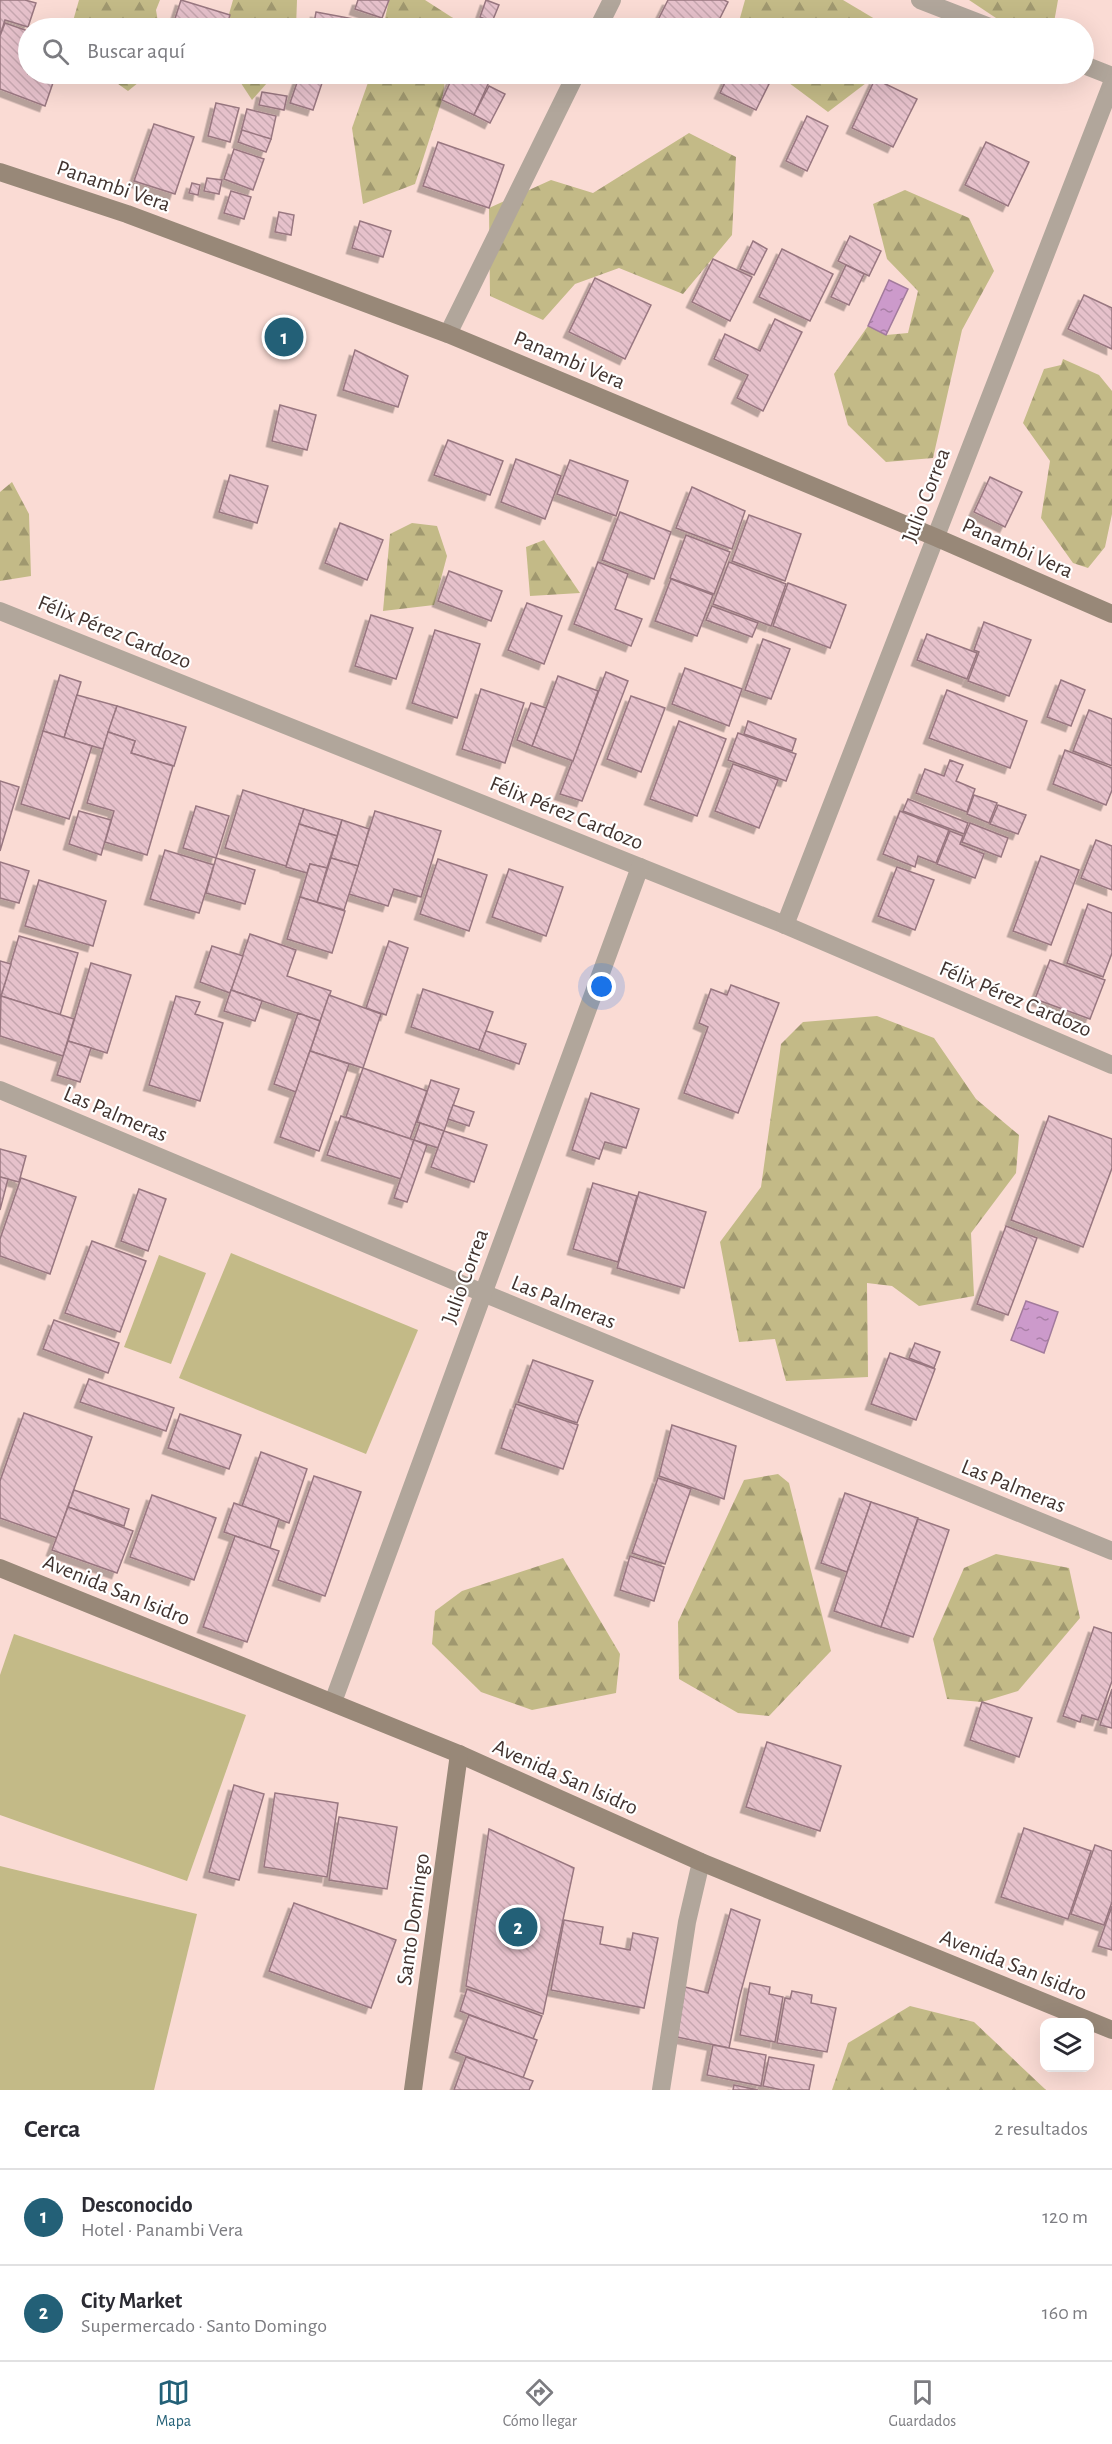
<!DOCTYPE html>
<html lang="es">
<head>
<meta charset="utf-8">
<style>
  body { margin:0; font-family:"Alegreya Sans",sans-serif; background:#f7f7f7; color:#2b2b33 }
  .controls { position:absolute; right:18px; bottom:18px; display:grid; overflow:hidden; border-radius:12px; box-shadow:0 6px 24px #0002 }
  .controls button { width:54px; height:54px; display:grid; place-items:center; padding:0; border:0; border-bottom:2px solid #e1e1e2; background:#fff; color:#2b2b33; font:30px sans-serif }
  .you { position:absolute; left:602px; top:987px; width:21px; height:21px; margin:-15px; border:4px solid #fff; border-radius:50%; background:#1a73e8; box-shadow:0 0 0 9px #1a73e833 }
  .badge { display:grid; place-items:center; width:39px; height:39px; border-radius:50%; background:#236077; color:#fff; font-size:20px; font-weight:700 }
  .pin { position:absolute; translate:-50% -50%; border:3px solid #fff; box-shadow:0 2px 6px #0006 }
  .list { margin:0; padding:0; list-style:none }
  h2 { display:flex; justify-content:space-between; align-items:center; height:78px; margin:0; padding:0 24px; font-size:26px }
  h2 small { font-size:20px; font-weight:400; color:#7c7c81 }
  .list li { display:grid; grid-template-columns:39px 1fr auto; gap:18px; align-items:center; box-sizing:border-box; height:96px; padding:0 24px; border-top:2px solid #e1e1e2 }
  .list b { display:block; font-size:22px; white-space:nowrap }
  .list p { margin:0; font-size:20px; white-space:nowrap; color:#7c7c81 }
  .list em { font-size:20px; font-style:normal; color:#7c7c81 }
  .icon { flex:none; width:33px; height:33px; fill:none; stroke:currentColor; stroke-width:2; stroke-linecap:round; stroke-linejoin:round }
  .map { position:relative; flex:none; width:1112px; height:2090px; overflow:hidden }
  .search { position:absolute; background:#fff; box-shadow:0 6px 24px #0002; left:18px; right:18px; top:18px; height:66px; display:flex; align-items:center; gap:15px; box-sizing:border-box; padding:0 21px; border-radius:33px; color:#7c7c81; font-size:22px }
  .sheet { height:270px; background:#fff }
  nav { display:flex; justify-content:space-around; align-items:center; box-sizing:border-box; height:84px; border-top:2px solid #e1e1e2; background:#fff; font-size:16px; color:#7c7c81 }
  nav a { display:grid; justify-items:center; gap:3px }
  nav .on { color:#236077 }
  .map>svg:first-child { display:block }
</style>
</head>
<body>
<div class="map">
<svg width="1112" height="2090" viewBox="0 0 1112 2090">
  <defs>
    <pattern id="forest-firs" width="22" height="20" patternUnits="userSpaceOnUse" patternTransform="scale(1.5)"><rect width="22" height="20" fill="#c3ba87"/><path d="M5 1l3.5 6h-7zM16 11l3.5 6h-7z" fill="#a0986f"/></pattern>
    <pattern id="water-ripples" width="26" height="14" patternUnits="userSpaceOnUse" patternTransform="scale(1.5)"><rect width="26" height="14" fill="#cc9acb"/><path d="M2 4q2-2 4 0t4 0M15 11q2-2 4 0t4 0" fill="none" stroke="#a77ea5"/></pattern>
    <pattern id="building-back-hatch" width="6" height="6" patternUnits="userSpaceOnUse" patternTransform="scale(1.5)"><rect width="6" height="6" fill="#e6c1cb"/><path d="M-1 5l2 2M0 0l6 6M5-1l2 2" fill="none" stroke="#c6a6af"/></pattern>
    <filter id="shadow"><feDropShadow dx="-5.5" dy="5.5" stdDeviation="0" flood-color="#0004"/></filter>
  </defs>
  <rect width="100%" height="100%" fill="#fadbd4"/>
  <g fill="url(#forest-firs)">
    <path d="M79,0H160L156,10L159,28H71Z"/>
    <path d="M233,0H297L296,28H225Z"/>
    <path d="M389,0H425L453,18L452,28H383Z"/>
    <path d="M745,0H843L885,25V28H746L740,18Z"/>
    <path d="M969,0H1058L1053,28H1011Z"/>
    <path d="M104,74H149L128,91Z"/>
    <path d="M235,74H275L252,100Z"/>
    <path d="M371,74H446L442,100L415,184L363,204L352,128Z"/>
    <path d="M777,74H878L828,112Z"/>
    <path d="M689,133L736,157L732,235L683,294L619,268L575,284L543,320L490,296L489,208L551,180L593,193Z"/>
    <path d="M905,190L969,218L994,271L962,330L933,458L886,462L848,425L834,374L868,326L886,335L908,333L918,291L887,259L873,204Z"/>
    <path d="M1063,359L1099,375L1112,391V514L1105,547L1088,568L1073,563L1041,518L1050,461L1023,423L1044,369L1061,365Z"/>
    <path d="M12,482L29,514L31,576L0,581V492Z"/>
    <path d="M412,523L437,526L447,556L434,605L383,611L390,534Z"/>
    <path d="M544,540L580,593L530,596L526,547Z"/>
    <path d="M877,1016L934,1038L976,1099L1019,1135L1016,1173L971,1233L974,1296L919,1306L892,1286L867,1283L868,1377L786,1381L775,1339L739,1342L720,1242L761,1187L781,1044L803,1022Z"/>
    <path d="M778,1474L789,1483L831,1651L769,1716L738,1713L679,1679L678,1622L744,1480Z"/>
    <path d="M996,1554L1069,1568L1080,1618L1018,1691L982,1702L947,1699L933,1639L964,1568Z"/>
    <path d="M563,1558L620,1654L616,1693L532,1710L481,1692L432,1644L435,1611L462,1591Z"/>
    <path d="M910,2006L974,2022L1046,2090H832L848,2043Z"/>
  </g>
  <g fill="#c3ba87">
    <path d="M231,1253L418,1330L366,1454L179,1378Z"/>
    <path d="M159,1255L206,1273L171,1364L124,1347Z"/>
    <path d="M14,1634L246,1715L187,1881L0,1815V1675Z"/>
    <path d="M0,1866L197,1914L154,2090H0Z"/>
  </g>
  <g fill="url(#water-ripples)" stroke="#a27b9c" stroke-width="1.5">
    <path d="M889,280L908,289L886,335L868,326Z"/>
    <path d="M1026,1301L1058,1312L1044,1353L1011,1340Z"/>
  </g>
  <g fill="url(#building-back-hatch)" stroke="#997780" stroke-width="1.5" filter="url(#shadow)">
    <path d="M0,0H25L36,3L28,27L5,20L0,36Z"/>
    <path d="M181,0L230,15L226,28H172Z"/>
    <path d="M358,0H389L382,18L355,9Z"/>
    <path d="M486,0L499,5L492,22L480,17Z"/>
    <path d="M668,0H724L728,2L715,28H654Z"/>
    <path d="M316,12L381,24V28H313Z"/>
    <path d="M5,23L28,31V74H56L45,106L0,89V36Z"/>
    <path d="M300,74H325L313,110L290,103Z"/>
    <path d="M454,74H469L489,82L474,115L442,100Z"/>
    <path d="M729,74H774L756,110L720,93Z"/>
    <path d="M875,79L917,99L893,147L852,128Z"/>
    <path d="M489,86L505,94L490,123L474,115Z"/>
    <path d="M262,92L287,96L284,110L259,105Z"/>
    <path d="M216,103L239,108L230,142L208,136Z"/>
    <path d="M247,109L276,116L271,139L241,132Z"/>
    <path d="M807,116L828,126L807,171L786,161Z"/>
    <path d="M154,124L194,137L175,194L134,181Z"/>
    <path d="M242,130L271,139L266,152L238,142Z"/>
    <path d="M438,142L504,165L489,208L423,186Z"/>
    <path d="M986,142L1029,162L1008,206L965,185Z"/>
    <path d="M234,149L264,159L253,190L224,179Z"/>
    <path d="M207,178L222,180L219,194L204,191Z"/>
    <path d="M192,183L200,185L198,195L189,193Z"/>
    <path d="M231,191L251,197L244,219L224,213Z"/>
    <path d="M279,212L294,215L291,235L275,232Z"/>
    <path d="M360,221L391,231L383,257L352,248Z"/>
    <path d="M850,236L881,251L869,276L838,261Z"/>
    <path d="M753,241L767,249L754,275L740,269Z"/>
    <path d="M782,249L833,274L810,321L759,297Z"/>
    <path d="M713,259L752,277L730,321L692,302Z"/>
    <path d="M846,265L864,274L849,305L831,297Z"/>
    <path d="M595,278L651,305L625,359L569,332Z"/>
    <path d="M1084,295L1112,308V349L1068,329Z"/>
    <path d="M775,319L802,332L763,411L737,398L748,375L714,359L725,334L760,351Z"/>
    <path d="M355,350L408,376L398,407L343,390Z"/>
    <path d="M280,405L316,415L307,450L272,441Z"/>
    <path d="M448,440L503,461L490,495L434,475Z"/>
    <path d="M516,459L561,476L545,519L501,502Z"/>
    <path d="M570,460L628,481L616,516L557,494Z"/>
    <path d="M230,475L268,486L257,523L219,512Z"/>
    <path d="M990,477L1022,492L1005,527L974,512Z"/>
    <path d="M692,487L745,511L732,549L676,528Z"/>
    <path d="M620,512L671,532L654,579L602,560Z"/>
    <path d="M749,515L801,534L785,581L732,561Z"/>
    <path d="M340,523L383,540L367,580L325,563Z"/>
    <path d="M686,535L730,552L714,594L670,578Z"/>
    <path d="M598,562L628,574L615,609L642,619L631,646L574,624Z"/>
    <path d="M729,562L786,584L771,626L713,604Z"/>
    <path d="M449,571L502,591L491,621L438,601Z"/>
    <path d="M671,579L713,595L697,636L655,621Z"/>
    <path d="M788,583L846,605L830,648L773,626Z"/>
    <path d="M527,603L562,616L544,664L508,650Z"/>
    <path d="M712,606L758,623L752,637L706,620Z"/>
    <path d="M371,615L413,628L396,679L355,666Z"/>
    <path d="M984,622L1031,640L1009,696L968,681L979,652L974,650Z"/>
    <path d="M435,630L480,644L457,718L412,703Z"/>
    <path d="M927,634L977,653L967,679L917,660Z"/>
    <path d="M763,639L790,649L771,699L745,690Z"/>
    <path d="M685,668L742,689L729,726L672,704Z"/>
    <path d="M606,672L628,681L582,801L560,794Z"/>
    <path d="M60,675L81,682L64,738L43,731Z"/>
    <path d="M558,676L598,691L573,761L532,746Z"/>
    <path d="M1061,680L1085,690L1071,726L1047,717Z"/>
    <path d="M481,689L524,703L505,763L462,749Z"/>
    <path d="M947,690L1027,721L1010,768L929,738Z"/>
    <path d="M77,695L117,706L103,749L64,738Z"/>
    <path d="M631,696L665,708L641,772L607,759Z"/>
    <path d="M531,703L546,708L532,746L517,740Z"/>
    <path d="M117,706L186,727L174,766L131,753L135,741L108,732Z"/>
    <path d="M1089,710L1112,719V766L1073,751Z"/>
    <path d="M679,721L726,739L697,816L650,799Z"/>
    <path d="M748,721L796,739L792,751L744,734Z"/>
    <path d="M43,731L92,746L69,819L21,804Z"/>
    <path d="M108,732L135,741L131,753L173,766L147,855L105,842L114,811L87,803Z"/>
    <path d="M738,733L796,754L786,781L728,760Z"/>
    <path d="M1065,750L1112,768V790L1106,805L1053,784Z"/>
    <path d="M950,760L963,765L956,781L975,789L967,812L916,793L925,769L944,776Z"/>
    <path d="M733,764L778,780L759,828L715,811Z"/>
    <path d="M0,781L19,787L0,851Z"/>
    <path d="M243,790L304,809L286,866L225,848Z"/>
    <path d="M974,795L997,803L989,823L967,814Z"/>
    <path d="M908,799L968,823L964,834L903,811Z"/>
    <path d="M998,805L1026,815L1018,834L990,824Z"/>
    <path d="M196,806L229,816L216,858L183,848Z"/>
    <path d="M304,809L342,820L337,836L299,824Z"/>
    <path d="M79,811L111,820L101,855L69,844Z"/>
    <path d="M375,811L441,831L421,897L394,889L388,906L349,894Z"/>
    <path d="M900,811L949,830L936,863L918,856L915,867L883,854Z"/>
    <path d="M342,820L369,829L358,866L331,858Z"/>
    <path d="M970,823L1008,838L1001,857L962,842Z"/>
    <path d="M299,824L337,836L327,868L310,864L307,873L286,867Z"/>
    <path d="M950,831L963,836L960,844L984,854L975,878L937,864Z"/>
    <path d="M1096,840L1112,846V890L1081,878Z"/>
    <path d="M165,850L214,865L199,913L150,899Z"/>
    <path d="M1041,856L1079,870L1051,945L1013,931Z"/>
    <path d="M216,858L255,870L245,904L206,893Z"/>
    <path d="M331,858L358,866L344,910L317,902Z"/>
    <path d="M438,859L487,875L469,931L420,914Z"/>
    <path d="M0,862L29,871L19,903L0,898Z"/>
    <path d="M310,864L327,868L317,902L300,897Z"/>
    <path d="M897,867L934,880L915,930L878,916Z"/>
    <path d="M509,869L563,887L546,936L492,917Z"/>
    <path d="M39,880L106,901L93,946L25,926Z"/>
    <path d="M300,897L345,911L332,953L287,939Z"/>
    <path d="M1088,904L1112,913V953L1103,977L1067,963Z"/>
    <path d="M250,934L296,950L287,976L331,991L320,1021L231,990Z"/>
    <path d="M19,936L78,953L60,1015L1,996Z"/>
    <path d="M389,941L408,948L386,1015L366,1008Z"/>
    <path d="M212,946L243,956L230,993L200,982Z"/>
    <path d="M1050,960L1105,980L1090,1019L1035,999Z"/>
    <path d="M0,961L11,964L0,999Z"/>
    <path d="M91,963L131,975L107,1053L68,1041Z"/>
    <path d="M731,985L779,1003L738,1113L684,1093L708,1027L699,1023L711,989L727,995Z"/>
    <path d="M423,989L493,1012L479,1050L411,1027Z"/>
    <path d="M231,990L262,1001L255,1021L224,1011Z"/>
    <path d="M329,995L381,1014L363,1068L310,1051Z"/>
    <path d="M1,996L74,1019L63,1056L0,1036Z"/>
    <path d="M176,996L200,1002L195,1014L223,1023L200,1101L149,1085Z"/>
    <path d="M298,1013L320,1021L296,1092L274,1084Z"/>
    <path d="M486,1031L526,1044L519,1064L479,1050Z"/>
    <path d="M68,1041L91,1048L80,1082L57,1075Z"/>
    <path d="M310,1051L349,1064L319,1151L280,1137Z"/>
    <path d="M363,1068L427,1091L410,1139L346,1117Z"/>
    <path d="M431,1080L459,1089L444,1131L417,1122Z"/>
    <path d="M591,1093L639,1109L626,1148L605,1142L599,1159L572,1150Z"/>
    <path d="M453,1105L474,1112L469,1126L448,1119Z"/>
    <path d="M341,1116L414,1140L401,1179L327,1155Z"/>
    <path d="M1049,1116L1112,1139V1168L1083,1247L1011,1220Z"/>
    <path d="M420,1123L444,1131L438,1148L414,1140Z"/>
    <path d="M444,1131L487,1145L474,1182L431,1167Z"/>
    <path d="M414,1140L427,1145L407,1202L394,1198Z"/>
    <path d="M0,1149L26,1156L19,1182L0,1177Z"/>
    <path d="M0,1177L8,1179L0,1210Z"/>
    <path d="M21,1178L76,1197L50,1274L0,1256V1239Z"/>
    <path d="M593,1183L637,1196L618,1262L573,1249Z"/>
    <path d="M139,1189L166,1199L148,1251L121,1241Z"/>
    <path d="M639,1192L706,1212L684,1288L617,1268Z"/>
    <path d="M1006,1226L1037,1238L1008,1315L977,1304Z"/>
    <path d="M92,1241L146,1261L120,1332L65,1313Z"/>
    <path d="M54,1320L119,1343L108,1373L43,1349Z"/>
    <path d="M915,1343L940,1352L934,1368L909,1358Z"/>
    <path d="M890,1353L935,1369L916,1420L871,1404Z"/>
    <path d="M533,1360L593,1381L577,1423L518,1402Z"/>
    <path d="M89,1379L174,1408L166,1431L80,1402Z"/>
    <path d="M516,1404L578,1425L563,1469L501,1448Z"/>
    <path d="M24,1413L92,1437L57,1538L0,1518V1481Z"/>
    <path d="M180,1414L241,1435L229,1469L168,1448Z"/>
    <path d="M672,1425L736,1446L724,1499L659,1476Z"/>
    <path d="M261,1452L307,1469L289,1523L242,1506Z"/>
    <path d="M314,1476L361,1492L325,1596L278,1580Z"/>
    <path d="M658,1478L691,1489L665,1564L632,1553Z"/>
    <path d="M74,1490L129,1509L124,1526L68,1507Z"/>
    <path d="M845,1493L871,1502L847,1572L821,1563Z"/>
    <path d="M152,1495L216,1518L194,1580L130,1557Z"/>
    <path d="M871,1502L918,1518L881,1627L834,1611Z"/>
    <path d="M234,1503L279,1519L270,1548L224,1532Z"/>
    <path d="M68,1507L133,1531L117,1573L52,1550Z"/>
    <path d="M918,1519L949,1530L913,1637L881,1627Z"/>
    <path d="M235,1536L279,1551L247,1642L203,1627Z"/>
    <path d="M630,1556L664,1567L654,1601L620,1590Z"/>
    <path d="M1094,1627L1112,1633V1681L1098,1720L1082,1715L1080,1722L1063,1716Z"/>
    <path d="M1112,1689V1728L1100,1725Z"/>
    <path d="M982,1702L1032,1718L1019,1757L970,1740Z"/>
    <path d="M767,1742L841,1766L820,1831L746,1807Z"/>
    <path d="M234,1785L264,1794L239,1880L209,1872Z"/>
    <path d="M275,1793L338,1803L327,1877L264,1867Z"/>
    <path d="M339,1817L397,1827L387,1889L329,1880Z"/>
    <path d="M1024,1828L1091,1851L1068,1919L1001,1897Z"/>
    <path d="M489,1829L574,1868L543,2014L466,1986Z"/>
    <path d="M1095,1845L1112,1851V1902L1104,1925L1071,1914Z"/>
    <path d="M294,1903L396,1940L371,2008L269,1971Z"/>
    <path d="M1112,1906V1950L1098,1946Z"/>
    <path d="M731,1909L760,1920L739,1999L729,2048L677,2037L685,1987L708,1993Z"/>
    <path d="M564,1920L603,1927L600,1944L630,1950L633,1933L658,1938L644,2008L551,1990Z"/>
    <path d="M750,1983L770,1987L769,1994L783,1997L775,2042L740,2035Z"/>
    <path d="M467,1989L542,2016L533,2039L460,2011Z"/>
    <path d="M792,1991L812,1995L811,2003L836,2008L827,2052L777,2043L785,1998L790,1999Z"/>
    <path d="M469,2015L537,2040L523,2078L455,2052Z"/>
    <path d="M713,2045L766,2055L761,2086L707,2075Z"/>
    <path d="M466,2057L533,2081L529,2090H454Z"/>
    <path d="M769,2057L814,2065L809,2090H782L763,2086Z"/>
    <path d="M734,2085L758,2090H733Z"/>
  </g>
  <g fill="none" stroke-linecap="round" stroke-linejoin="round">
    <path stroke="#b1a69b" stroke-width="18" d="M661,2090L687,1922L701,1862"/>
    <g stroke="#b1a69b" stroke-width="18">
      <path d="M920,0L992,28"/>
      <path d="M598,28L612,0"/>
      <path d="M1084,65L1112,76"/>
      <path d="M448,334L576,74"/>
      <path d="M0,611L785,925L1112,1065"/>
      <path d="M785,925L1112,83"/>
      <path d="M0,1090L483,1293L1112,1551"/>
      <path d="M333,1702L640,867"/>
    </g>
    <g stroke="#988878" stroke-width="18">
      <path d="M0,172L127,214L448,334L935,537L1112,614"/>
      <path d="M0,1568L459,1754L701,1862L1112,2030"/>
      <path d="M413,2090L459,1754"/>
    </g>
  </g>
  <g text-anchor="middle" stroke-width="4.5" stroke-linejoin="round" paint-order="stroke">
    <g font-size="22" fill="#41332f" stroke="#fff">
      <text transform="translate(114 185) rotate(19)" y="8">Panambi Vera</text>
      <text transform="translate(570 359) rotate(23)" y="8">Panambi Vera</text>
      <text transform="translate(925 495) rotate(-69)" y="8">Julio Correa</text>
      <text transform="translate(1018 547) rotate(24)" y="8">Panambi Vera</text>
      <text transform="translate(115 631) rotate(22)" y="8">Félix Pérez Cardozo</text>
      <text transform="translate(567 812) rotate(22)" y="8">Félix Pérez Cardozo</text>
      <text transform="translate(1016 998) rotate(23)" y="8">Félix Pérez Cardozo</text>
      <text transform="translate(116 1113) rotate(23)" y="8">Las Palmeras</text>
      <text transform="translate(464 1276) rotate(-70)" y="8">Julio Correa</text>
      <text transform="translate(564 1301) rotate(22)" y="8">Las Palmeras</text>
      <text transform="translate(1014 1485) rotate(22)" y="8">Las Palmeras</text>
      <text transform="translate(117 1589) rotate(22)" y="8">Avenida San Isidro</text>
      <text transform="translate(566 1776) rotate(24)" y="8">Avenida San Isidro</text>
      <text transform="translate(412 1919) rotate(-82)" y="8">Santo Domingo</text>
      <text transform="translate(1014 1964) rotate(22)" y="8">Avenida San Isidro</text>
    </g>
  </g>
</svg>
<div class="controls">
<button><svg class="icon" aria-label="layers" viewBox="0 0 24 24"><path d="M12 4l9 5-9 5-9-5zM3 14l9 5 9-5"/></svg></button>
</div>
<div class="you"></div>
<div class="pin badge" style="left:284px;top:337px">1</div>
<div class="pin badge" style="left:518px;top:1927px">2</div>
<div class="search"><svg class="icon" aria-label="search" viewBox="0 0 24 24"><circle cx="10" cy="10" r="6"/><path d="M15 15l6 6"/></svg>Buscar aquí</div>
</div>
<section class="sheet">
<h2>Cerca<small>2 resultados</small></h2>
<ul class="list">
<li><span class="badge">1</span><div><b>Desconocido</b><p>Hotel · Panambi Vera</p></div><em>120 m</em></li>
<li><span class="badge">2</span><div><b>City Market</b><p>Supermercado · Santo Domingo</p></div><em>160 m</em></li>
</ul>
</section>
<nav>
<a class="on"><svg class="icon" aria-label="map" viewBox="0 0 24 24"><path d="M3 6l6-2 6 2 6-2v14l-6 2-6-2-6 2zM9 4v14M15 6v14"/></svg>Mapa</a>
<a><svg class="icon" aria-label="directions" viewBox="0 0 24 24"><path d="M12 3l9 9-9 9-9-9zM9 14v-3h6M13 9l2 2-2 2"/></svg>Cómo llegar</a>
<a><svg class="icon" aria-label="saved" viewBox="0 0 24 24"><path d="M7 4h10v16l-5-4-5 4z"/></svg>Guardados</a>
</nav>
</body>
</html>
